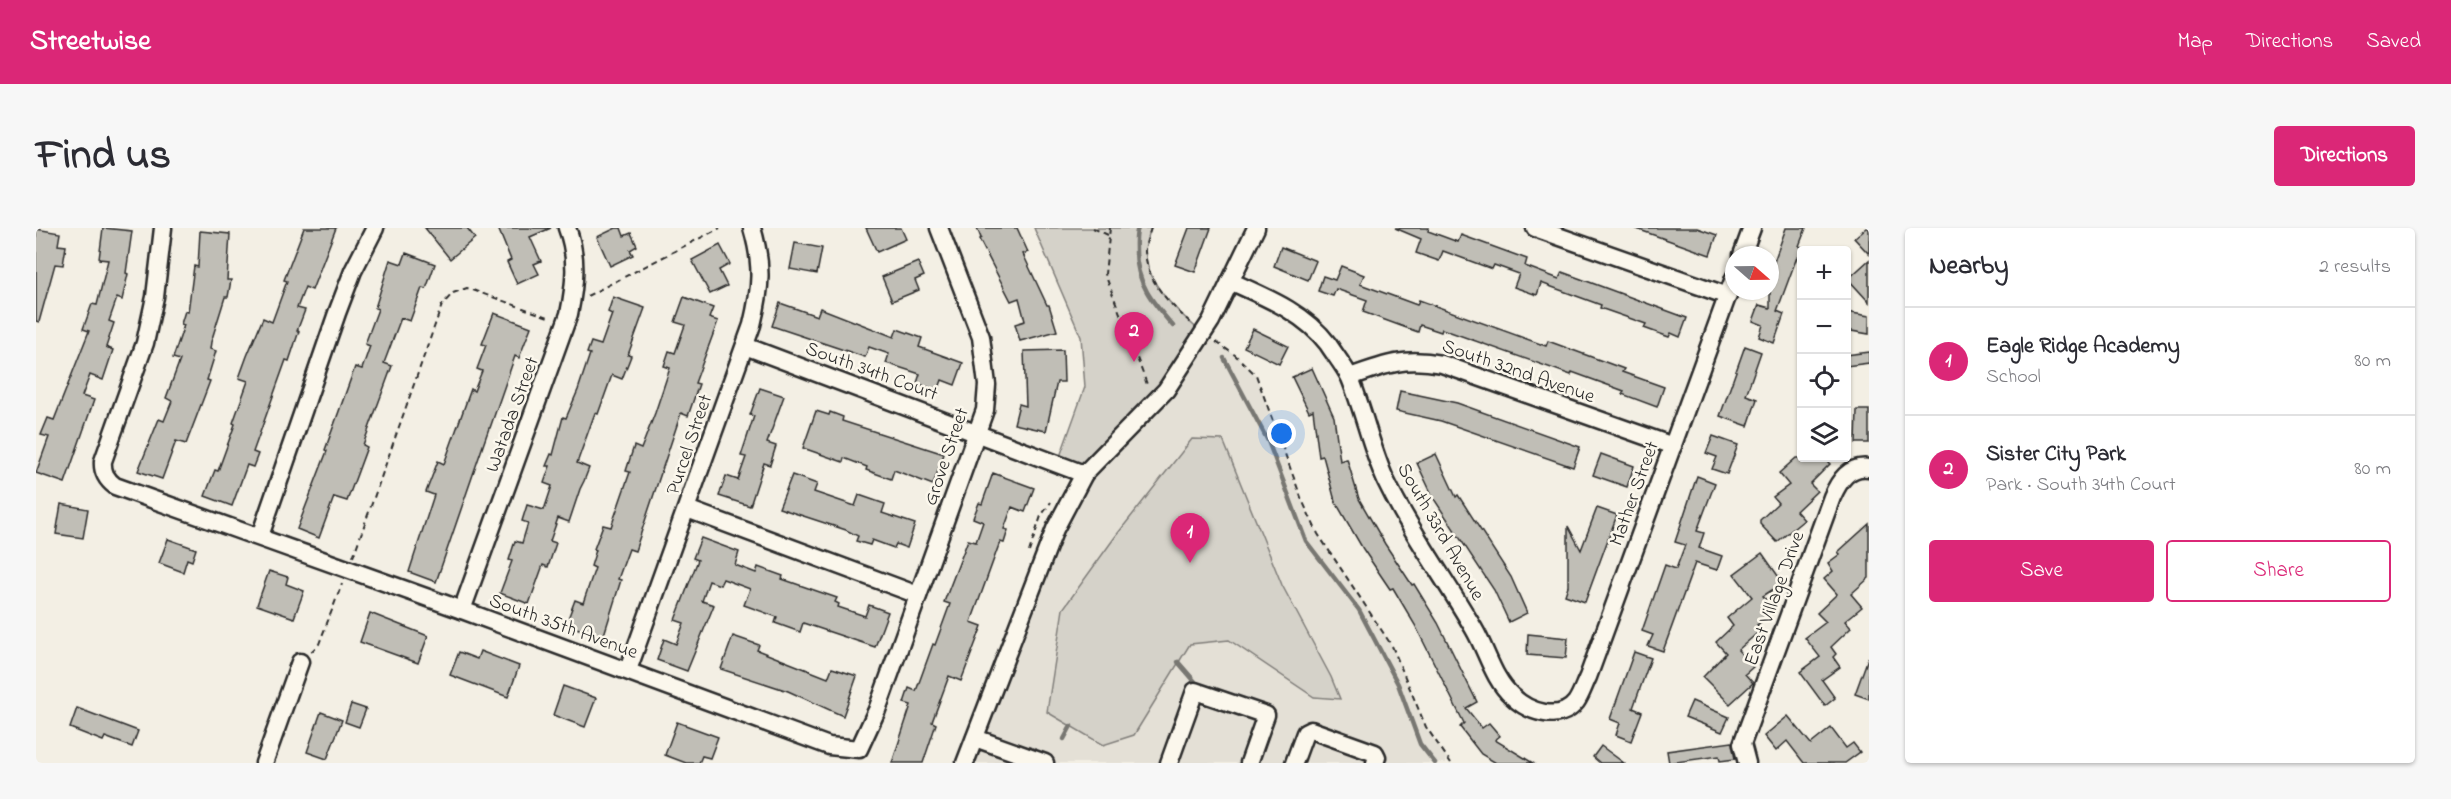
<!DOCTYPE html>
<html lang="en">
<head>
<meta charset="utf-8">
<style>
  body { margin:0; font-family:"Indie Flower",sans-serif; background:#f7f7f7; color:#2b2b33 }
  .controls { position:absolute; right:18px; top:18px; display:grid; overflow:hidden; border-radius:6px; box-shadow:0 2px 4px #0004 }
  .controls button { width:54px; height:54px; display:grid; place-items:center; padding:0; border:0; border-bottom:2px solid #e1e1e2; background:#fff; color:#2b2b33; font:30px sans-serif }
  .compass { position:absolute; left:1689px; top:18px; width:54px; height:54px; border-radius:50%; background:#fff; box-shadow:0 2px 4px #0004; rotate:110deg }
  .you { position:absolute; left:1246px; top:206px; width:21px; height:21px; margin:-15px; border:4px solid #fff; border-radius:50%; background:#1a73e8; box-shadow:0 0 0 9px #1a73e833 }
  .badge { display:grid; place-items:center; width:39px; height:39px; border-radius:50%; background:#db2777; color:#fff; font-size:20px; font-weight:700 }
  .pin { position:absolute; translate:-50% -50px; filter:drop-shadow(0 2px 3px #0008) }
  .pin::after { content:''; position:absolute; top:32px; width:21px; height:18px; background:inherit; clip-path:polygon(0 0,100% 0,50% 100%) }
  .list { margin:0; padding:0; list-style:none }
  h2 { display:flex; justify-content:space-between; align-items:center; height:78px; margin:0; padding:0 24px; font-size:26px }
  h2 small { font-size:20px; font-weight:400; color:#7c7c81 }
  .list li { display:grid; grid-template-columns:39px 1fr auto; gap:18px; align-items:center; box-sizing:border-box; height:108px; padding:0 24px; border-top:2px solid #e1e1e2 }
  .list b { display:block; font-size:22px; white-space:nowrap }
  .list p { margin:0; font-size:20px; white-space:nowrap; color:#7c7c81 }
  .list em { font-size:20px; font-style:normal; color:#7c7c81 }
  .actions { display:flex; gap:12px; padding:18px 24px }
  .actions a { flex:1; padding:14px 0; border:2px solid #db2777; border-radius:6px; text-align:center; font-size:21px; color:#db2777 }
  .actions .main { background:#db2777; color:#fff }
  .icon { flex:none; width:33px; height:33px; fill:none; stroke:currentColor; stroke-width:2; stroke-linecap:round; stroke-linejoin:round }
  .map { position:relative; flex:none; width:1833px; height:535px; overflow:hidden; border-radius:6px }
  header { display:flex; align-items:center; gap:36px; box-sizing:border-box; height:84px; padding:0 30px; background:#db2777; color:#fff }
  header strong { font-size:28px }
  nav { display:flex; gap:33px; margin-inline-start:auto; font-size:21px }
  .intro { display:flex; align-items:center; justify-content:space-between; box-sizing:border-box; height:144px; padding:0 36px }
  h1 { margin:0; font-size:42px }
  .button { padding:15px 27px; border-radius:6px; background:#db2777; color:#fff; font-size:21px; font-weight:700 }
  main { display:flex; gap:36px; padding:0 36px }
  aside { flex:1; background:#fff; border-radius:6px; box-shadow:0 2px 4px #0004 }
  .map>svg:first-child { display:block }
</style>
</head>
<body>
<header>
<strong>Streetwise</strong>
<nav><a>Map</a><a>Directions</a><a>Saved</a></nav>
</header>
<div class="intro"><h1>Find us</h1><a class="button">Directions</a></div>
<main>
<div class="map">
<svg width="1833" height="535" viewBox="0 0 1833 535">
  <rect width="100%" height="100%" fill="#f3efe4"/>
  <filter id="ink" filterUnits="userSpaceOnUse"><feTurbulence type="fractalNoise" baseFrequency=".0167" numOctaves="2"/><feDisplacementMap in="SourceGraphic" scale="12" xChannelSelector="R" yChannelSelector="G"/><feConvolveMatrix kernelMatrix="1 2 1 2 8 2 1 2 1" color-interpolation-filters="sRGB"/></filter>
  <g filter="url(#ink)">
    <path fill="#e4e0d6" d="M1167,106L1199,127L1220,147L1266,272L1282,306L1356,418L1390,499L1411,530L1410,535H929L1048,246Z"/>
    <g fill="#d5d2c9" stroke="#807e7a" stroke-width="1.5">
      <path d="M998,0H1115C1113,7 1109,16 1109,23C1112,60 1142,83 1167,106L1048,246L1022,234L1049,159L1045,109Z"/>
      <path d="M1156,211L1187,212L1246,357L1295,449L1304,471L1278,469L1193,412L1154,416L1098,507L1067,517L1011,484L1027,381L1079,309Z"/>
    </g>
    <g fill="none" stroke-linecap="round" stroke-linejoin="round">
      <g stroke="#787772" stroke-width="4.5">
        <path d="M1102,0C1099,7 1100,16 1100,23C1100,55 1117,75 1137,98"/>
        <path d="M1188,130L1232,213L1270,313L1323,382L1362,456L1384,516L1399,535"/>
        <path d="M1142,434L1162,457"/>
        <path d="M1028,511L1035,498"/>
      </g>
    </g>
    <g fill="#c0beb6" stroke="#2b2b2b" stroke-width="1.5">
      <path d="M67,0L96,3L90,45L92,46L86,72L81,70L73,93L78,95L70,119L77,122L67,152L54,147L46,168L58,172L29,255L0,245L13,209L5,207L12,190L18,192L53,103L47,101L56,76L61,77L72,32L63,31Z"/>
      <path d="M268,0H300L276,62L269,59L261,80L269,82L261,103H263L253,133L250,132L217,224L222,226L217,239L211,237L196,278L169,268L179,242L182,243L199,196L197,195L212,153L203,150L211,128L227,90L236,94L251,53L248,52Z"/>
      <path d="M389,0H431L439,10L414,31Z"/>
      <path d="M462,0H515L494,9L505,33L498,36L503,46L481,56L471,34L475,32Z"/>
      <path d="M580,0H585L588,8L595,5L601,18L594,22L597,27L574,38L561,9Z"/>
      <path d="M830,0H865L870,11L841,24Z"/>
      <path d="M941,0H981L992,24L987,26L1011,77H1013L1021,103L984,113L979,96L989,93L983,70L975,73L943,11L945,10Z"/>
      <path d="M1153,0H1175L1159,44L1139,37Z"/>
      <path d="M1359,0H1393L1392,3L1422,14L1425,7L1491,31L1489,38L1523,51L1526,44L1651,90L1644,109L1635,105L1633,109L1608,100L1610,96L1564,80L1565,77L1505,55L1501,67L1478,59L1483,46L1458,37L1456,41L1407,23L1403,33L1380,25L1385,11Z"/>
      <path d="M1598,0H1661L1681,7L1674,27Z"/>
      <path d="M1750,0H1770L1763,18L1766,19V30L1761,29L1741,83L1748,86L1738,115L1723,109L1727,97L1717,93L1723,77L1734,80V45Z"/>
      <path d="M1830,0H1833V26L1818,10Z"/>
      <path d="M0,1L24,5L22,17L30,18L27,37L19,36L3,94L0,93Z"/>
      <path d="M164,3L194,6L191,52H195L192,69H189L175,114L174,121L180,123L171,152L174,153L163,182L150,216L140,213L126,251L102,243L123,191L128,193L136,173L130,170L144,132L137,130L148,97L145,96L149,83L152,84L158,38L162,39Z"/>
      <path d="M759,15L786,20L781,46L754,41Z"/>
      <path d="M684,17L694,36L683,42L691,58L674,66L656,32Z"/>
      <path d="M1245,19L1280,33L1272,52L1238,38Z"/>
      <path d="M370,25L399,36L390,61L386,60L374,93L365,90L348,135L356,138L327,217L331,219L311,273L298,269L283,310L261,301L291,223L289,222L319,139L326,141L334,118L329,116L342,81L339,80L354,32L366,36Z"/>
      <path d="M1833,32V74L1812,51Z"/>
      <path d="M882,34L888,48L879,52L883,62L856,73L846,49Z"/>
      <path d="M1305,38L1328,47L1324,56L1381,77L1383,72L1510,118L1512,113L1588,141L1586,144L1628,159L1621,179L1586,166L1588,163L1536,144L1535,147L1406,101L1405,104L1384,97L1382,104L1368,99L1327,84L1331,72L1300,61L1297,68L1282,63L1287,48L1299,52Z"/>
      <path d="M577,69L609,80L592,127L595,128L586,151L576,147L562,186L559,185L541,235L553,240L548,253L544,261L533,294L522,290L514,313L520,315L512,339L507,337L493,376L464,365L476,333L473,332L479,313L486,315L492,295L486,293L491,277L508,282L516,258L508,255L514,238H510L515,226L517,227L527,189L530,190L542,162L554,126L551,125L555,114L565,117L576,86L572,84Z"/>
      <path d="M648,69L677,80L673,90L682,93L659,155L663,156L652,188L645,185L599,323L593,321L582,351L585,352L567,410L530,396L539,372L547,375L559,340L555,338L560,322L558,321L567,297L575,299L594,244L590,243L598,218L605,221L619,185L634,140L628,138L633,123L639,125L649,97L639,94Z"/>
      <path d="M744,75L781,88L784,80L858,109L861,101L886,110L883,119L927,135L919,157L906,152L902,163L881,155L884,146L850,135L853,126L833,119L829,129L736,98Z"/>
      <path d="M1810,84L1833,88V106L1810,102Z"/>
      <path d="M458,85L495,99L483,130L479,128L454,200H453L400,354L373,344L398,267L390,264L402,233L408,236L435,161L438,163L446,143L441,141L450,117L446,116Z"/>
      <path d="M1217,101L1252,118L1243,136L1208,119Z"/>
      <path d="M1709,118L1725,124L1710,167L1721,171L1712,198L1684,188Z"/>
      <path d="M1027,122L1028,154H1021L1010,203L978,196L983,176L990,178L988,123Z"/>
      <path d="M1833,124V135L1810,138V127Z"/>
      <path d="M1276,140L1298,189L1304,233L1311,231L1323,271L1349,316L1376,357L1378,356L1402,395L1441,474L1430,480L1446,500L1453,495L1464,508L1459,512L1497,535H1460L1445,526L1424,499L1428,495L1379,397L1357,360L1354,361L1327,321L1299,273L1287,228L1283,229L1277,182L1273,184L1256,149Z"/>
      <path d="M724,160L748,168L731,215L740,218L734,237L728,235L714,278L683,268L690,248L702,252L710,229L705,228L718,188L714,187Z"/>
      <path d="M1364,163L1421,175L1544,219L1537,239L1405,193L1360,183Z"/>
      <path d="M1821,182H1833V215H1820Z"/>
      <path d="M780,183L793,187L794,184L807,189L806,193L908,226L897,257L858,242L855,251L830,242L831,239L808,230L807,234L767,220Z"/>
      <path d="M1677,208L1702,217L1691,246L1676,241L1681,229L1670,225Z"/>
      <path d="M1400,226L1420,269L1422,267L1475,349L1491,385L1473,394L1458,362L1398,271L1381,235Z"/>
      <path d="M1565,226L1598,238L1591,259L1557,247Z"/>
      <path d="M1760,230H1788L1794,236L1774,256L1781,263L1760,283L1768,292L1741,314L1724,296V292L1742,275L1737,269L1753,257L1743,245Z"/>
      <path d="M957,245L998,260L989,284L976,279L968,301L972,302L968,315L964,314L935,394L946,398L925,453L913,448L896,494L900,496L887,535H856L875,477L868,475L873,460L880,463L897,416L899,417L914,376L908,374L932,312L940,314L947,294L937,290L943,275L946,276Z"/>
      <path d="M756,247L781,256L778,264L819,278L823,267L849,276L846,285L879,296L871,320L860,316L858,320L836,312L834,317L820,313L822,308L810,302L743,280Z"/>
      <path d="M1661,248L1679,255L1661,303L1668,305L1663,320L1686,328L1681,342L1659,335L1627,423L1612,418L1617,407L1606,403L1629,337L1640,341L1649,317L1639,314Z"/>
      <path d="M25,276L52,281L47,310L20,306Z"/>
      <path d="M1561,280L1581,287L1549,374L1529,367L1532,358V298L1545,322Z"/>
      <path d="M1833,296V350L1815,366L1826,379L1809,393L1815,400L1795,419L1800,426L1797,429L1804,439L1786,452L1799,470L1789,478L1764,444L1784,429L1769,410L1790,394L1781,385L1801,366L1788,351L1797,343L1792,335L1804,326L1802,324Z"/>
      <path d="M665,310L703,324L699,337L720,345L722,339L747,348L746,351L801,370L799,374L803,376L802,379L829,388L833,377L852,384L839,419L767,395L764,404L739,395L741,389L708,377L714,361L687,351L684,357L673,353L666,373L678,377L651,443L621,432L628,411L640,416L648,395L639,392L662,332L657,330Z"/>
      <path d="M132,311L160,321L156,333L151,331L147,344L123,335Z"/>
      <path d="M1726,325L1747,355L1727,368L1739,383L1721,397L1725,402L1702,422L1717,439L1709,446L1717,455L1694,476L1667,449L1690,425L1680,414L1697,398L1691,390L1716,369L1698,346Z"/>
      <path d="M233,343L252,349L250,356L268,363L258,390L221,377Z"/>
      <path d="M334,385L392,408L382,435L324,414Z"/>
      <path d="M1492,406L1532,410L1530,430L1491,427Z"/>
      <path d="M697,408L723,417L721,422L792,450L796,440L821,448L807,488L752,463L685,441Z"/>
      <path d="M444,423L483,438L472,469L414,447L423,424L441,431Z"/>
      <path d="M1598,424L1615,430L1597,480L1606,484L1595,513L1580,507L1584,495L1574,491Z"/>
      <path d="M1832,430L1833,431V471L1819,466Z"/>
      <path d="M527,458L560,470L549,499L517,487Z"/>
      <path d="M1656,473L1693,489L1686,504L1649,489Z"/>
      <path d="M315,476L330,481L323,499L309,494Z"/>
      <path d="M41,480L102,503L96,519L69,509L67,513L34,500Z"/>
      <path d="M285,484L306,492L291,531L271,524Z"/>
      <path d="M1752,488L1775,516L1795,500L1810,520L1817,515L1824,524L1809,535H1768L1751,513L1740,523L1728,508Z"/>
      <path d="M641,494L682,509L674,530L666,528L663,535H650L629,527Z"/>
      <path d="M1696,514L1699,531L1684,533L1683,528L1633,535L1631,523Z"/>
      <path d="M1565,518L1588,535H1564L1557,529Z"/>
    </g>
    <g fill="none" stroke-linecap="round" stroke-linejoin="round">
      <g stroke="#2b2b2b" stroke-width="21">
        <g id="minor">
          <path d="M127,0L119,69L109,115L67,233C66,244 70,251 79,258L426,382L793,518L823,521L841,482L949,182L951,157L945,109L903,0"/>
          <path d="M1499,0L1692,68"/>
          <path d="M1706,27L1716,0"/>
          <path d="M1194,53C1229,69 1268,84 1292,116C1299,127 1309,139 1314,150C1328,184 1335,220 1350,253C1375,305 1410,352 1438,401C1451,423 1457,451 1476,468C1492,484 1524,495 1540,474C1545,467 1548,457 1552,449L1698,50"/>
          <path d="M709,118L1048,246"/>
          <path d="M1314,149C1350,136 1368,129 1406,136L1637,218"/>
          <path d="M651,281L882,367"/>
          <path d="M224,308L301,85L317,43L339,0"/>
          <path d="M426,382L533,86C539,57 542,28 531,0"/>
          <path d="M592,442L716,97C725,60 727,37 716,0"/>
          <path d="M939,510L1009,535"/>
          <path d="M228,535L264,434"/>
          <path d="M929,535L1019,301L1048,246L1130,162L1175,93L1220,0"/>
          <path d="M1133,535L1159,463L1230,487L1213,535"/>
          <path d="M1258,535L1269,505L1275,502L1339,525L1341,529L1339,535"/>
          <path d="M1711,535L1706,516L1796,269C1803,253 1813,237 1833,240"/>
        </g>
      </g>
      <g stroke="#2b2b2b" stroke-width="2" stroke-dasharray="6 4.5" stroke-linecap="butt">
        <path d="M1057,0L1072,7"/>
        <path d="M1074,0L1069,46L1112,159"/>
        <path d="M1115,0C1113,7 1109,16 1109,23C1111,55 1134,76 1156,96"/>
        <path d="M551,68L684,0"/>
        <path d="M1180,114L1199,127L1220,147L1266,272L1282,306L1356,418L1390,499L1415,535"/>
        <path d="M993,324L1005,288L1015,274"/>
        <path d="M317,329L406,77L417,65L431,60L515,90"/>
        <path d="M275,424L283,416L306,356"/>
      </g>
      <use href="#minor" stroke="#fbf7ec" stroke-width="16"/>
    </g>
  </g>
  <g text-anchor="middle" stroke-width="5" stroke-linejoin="round" paint-order="stroke">
    <g font-size="20" fill="#2b2b2b" stroke="#fbf7ec">
      <text transform="translate(836 142) rotate(20)" y="7">South 34th Court</text>
      <text transform="translate(1483 142) rotate(19)" y="7">South 32nd Avenue</text>
      <text transform="translate(475 186) rotate(-70)" y="7">Watada Street</text>
      <text transform="translate(652 216) rotate(-71)" y="7">Purcel Street</text>
      <text transform="translate(909 228) rotate(-71)" y="7">Grove Street</text>
      <text transform="translate(1597 265) rotate(-70)" y="7">Mather Street</text>
      <text transform="translate(1406 303) rotate(60)" y="7">South 33rd Avenue</text>
      <text transform="translate(1737 370) rotate(-70)" y="7">East Village Drive</text>
      <text transform="translate(528 397) rotate(20)" y="7">South 35th Avenue</text>
    </g>
  </g>
</svg>
<div class="controls">
<button>+</button>
<button>−</button>
<button><svg class="icon" aria-label="locate" viewBox="0 0 24 24"><circle cx="12" cy="12" r="6"/><path d="M12 2v4M12 18v4M2 12h4M18 12h4"/></svg></button>
<button><svg class="icon" aria-label="layers" viewBox="0 0 24 24"><path d="M12 4l9 5-9 5-9-5zM3 14l9 5 9-5"/></svg></button>
</div>
<svg class="compass" viewBox="-18 -18 36 36"><path d="M0-13l5 13h-10z" fill="#e53935"/><path d="M0 13l5-13h-10z" fill="#7c7c81"/></svg>
<div class="you"></div>
<div class="pin badge" style="left:1154px;top:335px">1</div>
<div class="pin badge" style="left:1098px;top:134px">2</div>
</div>
<aside>
<h2>Nearby<small>2 results</small></h2>
<ul class="list">
<li><span class="badge">1</span><div><b>Eagle Ridge Academy</b><p>School</p></div><em>80 m</em></li>
<li><span class="badge">2</span><div><b>Sister City Park</b><p>Park · South 34th Court</p></div><em>80 m</em></li>
</ul>
<div class="actions"><a class="main">Save</a><a>Share</a></div>
</aside>
</main>
</body>
</html>
